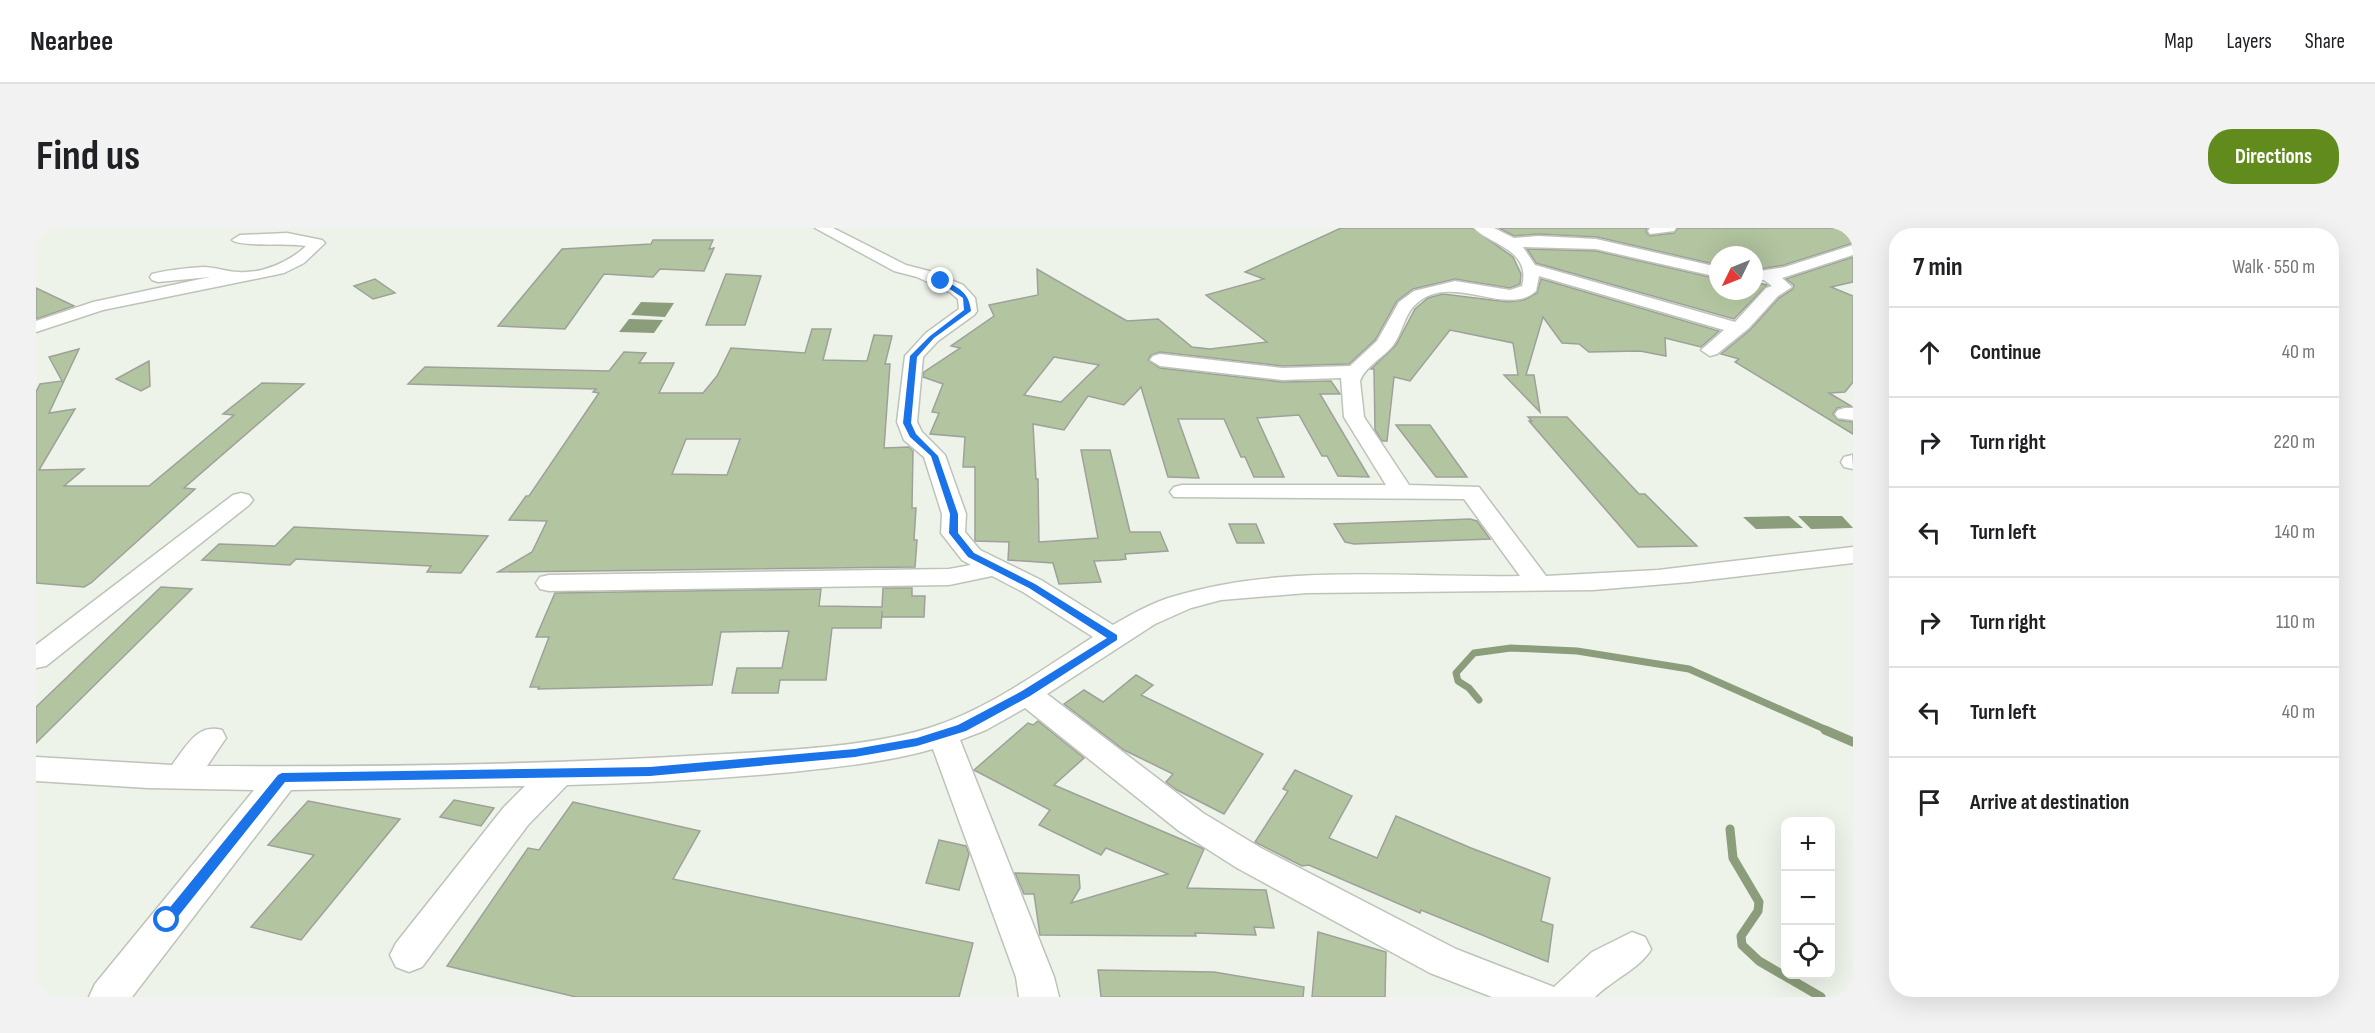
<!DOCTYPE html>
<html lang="en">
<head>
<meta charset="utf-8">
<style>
  body { margin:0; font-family:"Sofia Sans Condensed",sans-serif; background:#f2f2f2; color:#202124 }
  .controls { position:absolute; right:18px; bottom:18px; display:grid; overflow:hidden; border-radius:12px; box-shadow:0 6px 24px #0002 }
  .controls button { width:54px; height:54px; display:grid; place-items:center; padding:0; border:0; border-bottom:2px solid #e0e0e0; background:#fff; color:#202124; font:30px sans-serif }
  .compass { position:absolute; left:1673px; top:18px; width:54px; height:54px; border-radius:50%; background:#fff; box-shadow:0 6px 24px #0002; rotate:227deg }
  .stop { position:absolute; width:18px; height:18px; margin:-14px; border:4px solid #1a73e8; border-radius:50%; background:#fff }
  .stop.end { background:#1a73e8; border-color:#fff; box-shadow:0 2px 6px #0008 }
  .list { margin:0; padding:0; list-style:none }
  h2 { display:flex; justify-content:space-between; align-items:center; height:78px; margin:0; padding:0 24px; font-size:26px }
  h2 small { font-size:20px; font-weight:400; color:#757577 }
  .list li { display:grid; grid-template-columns:39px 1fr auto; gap:18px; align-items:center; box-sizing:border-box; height:90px; padding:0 24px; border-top:2px solid #e0e0e0 }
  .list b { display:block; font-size:22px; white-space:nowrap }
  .list em { font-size:20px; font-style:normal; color:#757577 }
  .icon { flex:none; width:33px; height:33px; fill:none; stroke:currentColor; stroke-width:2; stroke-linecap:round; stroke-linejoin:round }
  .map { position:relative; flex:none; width:1817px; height:769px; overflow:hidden; border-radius:24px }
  header { display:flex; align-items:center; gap:36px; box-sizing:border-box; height:84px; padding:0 30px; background:#fff; border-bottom:2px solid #e0e0e0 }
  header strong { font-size:28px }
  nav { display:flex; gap:33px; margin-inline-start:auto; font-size:21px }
  .intro { display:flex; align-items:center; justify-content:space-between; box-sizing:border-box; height:144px; padding:0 36px }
  h1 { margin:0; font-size:42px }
  .button { padding:15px 27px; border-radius:24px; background:#618c1d; color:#fff; font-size:21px; font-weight:700 }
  main { display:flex; gap:36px; padding:0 36px }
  aside { flex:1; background:#fff; border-radius:24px; box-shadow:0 6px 24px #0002 }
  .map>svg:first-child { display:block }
</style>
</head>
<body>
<header>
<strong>Nearbee</strong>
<nav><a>Map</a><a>Layers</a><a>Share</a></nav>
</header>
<div class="intro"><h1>Find us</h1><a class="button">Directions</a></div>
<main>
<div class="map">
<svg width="1817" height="769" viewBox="0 0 1817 769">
  <rect width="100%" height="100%" fill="#eef3ea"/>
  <g fill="#8b9d7a">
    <path d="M605,74L638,75L629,89L595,87Z"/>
    <path d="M593,91L627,92L618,105L583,104Z"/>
    <path d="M1753,288L1767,300L1720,301L1707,289Z"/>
    <path d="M1762,288H1806L1817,300L1775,301Z"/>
  </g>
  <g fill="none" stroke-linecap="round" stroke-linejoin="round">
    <path stroke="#8b9d7a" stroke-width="7" d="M1443,472L1433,460L1422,453L1420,445L1438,425L1475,420L1541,423L1653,441L1793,503"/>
    <g stroke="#8b9d7a" stroke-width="9">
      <path d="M1789,502L1817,514"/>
      <path d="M1694,601L1697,630L1723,674L1722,683L1705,708L1706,717L1723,733L1785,769"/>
    </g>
  </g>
  <g fill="#b2c5a0" stroke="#9da199" stroke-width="1.5" fill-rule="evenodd">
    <path d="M1305,0H1436L1477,29L1485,46L1484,56L1474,60L1419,51L1377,61L1361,73L1339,112L1313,136L1246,138L1124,124L1115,127L1112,132L1124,140L1246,154L1295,153L1304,166H1284L1333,249L1302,248L1291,228H1286L1263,187L1221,190L1248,249H1218L1209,229H1205L1188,191H1142L1163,250L1132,249L1105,159L1088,177L1052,168L1028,202L997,196L1000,251H1002L1003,314L1062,310L1045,222H1074L1094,304H1124L1132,323L1089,326L1090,331L1083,332L1058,333L1065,354L1023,356L1017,335L972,332L973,314L939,313V239H927L929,209L894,206L903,185L896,184L907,156L887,149L888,144L924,120L915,118L958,88L953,77L1002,67L1001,41L1091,93L1122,91L1156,119L1174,121L1231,114L1170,67L1228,51L1209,44ZM1018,129L1063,137L1025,174L988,167Z"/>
    <path d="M1463,0H1611L1610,4L1614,8L1638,5L1642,0H1809L1817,2V15L1748,37L1718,42V27H1682V37L1561,9L1502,6L1478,8Z"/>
    <path d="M617,12H677L673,21L678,20L668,43L624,41L617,49L568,46L529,101L462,98L526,21L615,16Z"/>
    <path d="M1491,21L1560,23L1682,51V63H1718V54L1731,57L1698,91L1500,35Z"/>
    <path d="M1817,29V54L1795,59L1817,68V154L1809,164L1793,165L1815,178L1801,180L1797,186L1802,192L1817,194V206L1699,134L1703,131L1685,126L1714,102L1743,70L1757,61L1758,57L1750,51Z"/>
    <path d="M690,46L725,48L709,97H670Z"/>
    <path d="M339,51L359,65L337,71L318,58Z"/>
    <path d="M1505,51L1683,103L1665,119L1629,110L1630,128L1604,123L1553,124L1543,116L1526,115L1507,89L1490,147H1498L1504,184L1468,147H1482L1477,115L1414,102L1374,153L1358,149L1351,213H1346L1339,202L1338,141H1335L1360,117L1379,81L1392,70L1407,66L1472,74L1488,72L1501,65Z"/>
    <path d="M0,60L38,78L0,91Z"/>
    <path d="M776,101H795L787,132L831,133L838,107L856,108L849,136H854L848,220L873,219L877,223L876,280H880L878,312H881L879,339L462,344L496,324L511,293L473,292L490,268H493L563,165L557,164L560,161L372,156L389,139L573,143L588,124L610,125L603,135H638L623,165H667L681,148L695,120L769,125ZM650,211H704L691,247L636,246Z"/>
    <path d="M43,121L13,185L39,181L3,242L48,241L28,258H113L198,187L187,186L226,155L268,156L148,260L159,261L55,355L48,359L0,355V164L4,156L26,153L13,129Z"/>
    <path d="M113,133L114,158L105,163L80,151Z"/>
    <path d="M1492,189H1531L1603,266H1609L1661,318L1602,319L1493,193H1496Z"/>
    <path d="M1360,197H1394L1431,249H1400Z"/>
    <path d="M1434,291L1441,293L1454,311L1318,316L1309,314L1298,296Z"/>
    <path d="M1193,296H1220L1228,315H1201Z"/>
    <path d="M258,299L452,308L425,345L391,344L395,338L260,331L254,337L166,332L183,316L239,318Z"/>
    <path d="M125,359L156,361L0,515V479Z"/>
    <path d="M847,360H876V368H889L888,389H846V383L845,400H796L790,452H744L742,465H696L701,440H746L753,403L685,404L676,457L502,461L503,459H494L513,409H500L519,365L785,361L783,378L846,379Z"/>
    <path d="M1100,447L1117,457L1105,467L1227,526L1188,586L1141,562L1130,554L1137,546L1088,522L1028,476L1048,462L1067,474Z"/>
    <path d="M1002,493L1048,530L1018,557L1168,621L1151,660L1230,662L1238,700L1218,699L1220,707L1159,705L1160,708L1004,707L998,666H988L979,645L1043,647L1044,660L1035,675L1132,646L1070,620L1065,627L1003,597L1014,582L938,542L992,495L997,497Z"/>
    <path d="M1259,542L1316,568L1293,610L1341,630L1360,588L1435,620L1514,650L1505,693L1517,697L1512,734L1385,682L1384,685L1273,637L1266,638L1219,614L1252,563L1247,561Z"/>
    <path d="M418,572L458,580L445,598L404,589Z"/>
    <path d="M272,573L364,591L265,712L215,699L278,627L232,617Z"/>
    <path d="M537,574L664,603L637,651L937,715L923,769H540L411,738L492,620L503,622Z"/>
    <path d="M903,612L930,618L933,626L923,662L890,655Z"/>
    <path d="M1282,704L1350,724L1349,769H1276Z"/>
    <path d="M1062,742L1178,744L1268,759L1267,769H1065Z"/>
  </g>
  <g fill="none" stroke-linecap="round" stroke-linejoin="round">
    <g stroke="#bec3ba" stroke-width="3">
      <g id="minor">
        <path d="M779,0H797L870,37L893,43L927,57L939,70L941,83L938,87L902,113L887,129L881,194L886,204L909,227L930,286L929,304L944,322L1005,352L1077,397C1096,386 1117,374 1139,368C1249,335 1370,350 1484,348L1428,271L1138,269L1134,264L1138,259L1146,257H1350L1308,189L1305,150L1246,152L1124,138L1114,132L1117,128L1124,126L1246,140L1314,138L1341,113L1363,74L1378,63L1419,53L1474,62L1486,58C1496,21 1452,16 1438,0H1458L1478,10L1502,8L1560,11L1682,39V49L1560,21L1487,19L1499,37L1699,94L1730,60L1736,58L1728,52H1718V44L1749,39L1817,17V27L1746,50L1756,59L1742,68L1713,100L1681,126L1674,128L1665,122L1688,102L1503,48L1500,63C1469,91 1412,40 1377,79C1368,89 1366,105 1358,116C1349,129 1329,138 1324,153L1328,189L1373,257L1443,259L1510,348L1622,342L1817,319V335L1654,354L1557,362L1271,365L1185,372L1155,380L1119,396L1011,466L1167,585L1225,620L1420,721L1518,759L1556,724L1596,704L1609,709L1615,721C1607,738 1575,753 1559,769H1456L1394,745L1201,640L1143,603L989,480L950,502L924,512L1018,749L1023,769H983L980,749L897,521C851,534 803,539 756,544C681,551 606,555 531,557L492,597L386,739L373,744L360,739L354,727L360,715L468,579L489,558L255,562L96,769H53L59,756L218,562L112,560L0,553V529L136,537C150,519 161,495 186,502L190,510L171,538C337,539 504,537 670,527C739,523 828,520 893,500C953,481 1004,443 1057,409L987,364L956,348L913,357L513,363L504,361L500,355L504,349L513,347L913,341L935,337L926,332L905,305L906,286L888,229L868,212L861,194L869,128L890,105L923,81L922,71L915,65L881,49L858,43Z"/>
        <path d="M1614,0H1640L1638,3L1614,6L1612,3Z"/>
        <path d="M251,5L286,12L289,15L268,35L248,45L67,82L0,104V93L57,74L174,49L122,54L116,52L114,49L116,46C132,42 151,40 167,39C179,39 192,44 202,44C226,46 253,34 270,18C255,15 203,19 196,12L204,7Z"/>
        <path d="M1809,180H1817V192L1802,190L1799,186L1802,182Z"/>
        <path d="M1816,227L1817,241L1808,239L1805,234L1808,229Z"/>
        <path d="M205,265L213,267L217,272L213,277L10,438L0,440V417L197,267Z"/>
      </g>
    </g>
    <use href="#minor" fill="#fff" fill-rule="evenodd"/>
  </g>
  <path fill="#1a73e8" d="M907,52C923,60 933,64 935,83L898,110L881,129L875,195L880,206L902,228L922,286V305L938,325L999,356L1081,407V412L994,468L930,503L881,518L819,529L614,548L249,554L136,696H127V688L242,547L246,545L614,539L819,521L881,510L922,497L986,463L1071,410L993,360L932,329L913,305L914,286L895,228L874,209L867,195L874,128L894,108L928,82L927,70L902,53Z"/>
</svg>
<div class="controls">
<button>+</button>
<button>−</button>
<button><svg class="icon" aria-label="locate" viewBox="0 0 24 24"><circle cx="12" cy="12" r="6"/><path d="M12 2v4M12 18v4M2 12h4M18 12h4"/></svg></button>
</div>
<svg class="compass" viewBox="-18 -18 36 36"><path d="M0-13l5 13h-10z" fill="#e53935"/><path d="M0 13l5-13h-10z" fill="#757577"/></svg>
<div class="stop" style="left:131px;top:692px"></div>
<div class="stop end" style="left:905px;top:53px"></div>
</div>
<aside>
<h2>7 min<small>Walk · 550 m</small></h2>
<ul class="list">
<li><svg class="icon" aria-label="ahead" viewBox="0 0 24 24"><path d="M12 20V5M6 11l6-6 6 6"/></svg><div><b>Continue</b></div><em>40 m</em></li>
<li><svg class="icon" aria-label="right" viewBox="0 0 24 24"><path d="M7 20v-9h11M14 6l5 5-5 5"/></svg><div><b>Turn right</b></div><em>220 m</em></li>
<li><svg class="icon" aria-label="left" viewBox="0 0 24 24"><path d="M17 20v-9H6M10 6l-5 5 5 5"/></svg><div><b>Turn left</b></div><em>140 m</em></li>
<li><svg class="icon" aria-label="right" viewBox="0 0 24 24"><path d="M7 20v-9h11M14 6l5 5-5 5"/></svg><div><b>Turn right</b></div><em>110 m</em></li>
<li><svg class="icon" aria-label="left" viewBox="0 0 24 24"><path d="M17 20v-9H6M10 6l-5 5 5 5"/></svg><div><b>Turn left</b></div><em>40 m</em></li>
<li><svg class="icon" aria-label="arrive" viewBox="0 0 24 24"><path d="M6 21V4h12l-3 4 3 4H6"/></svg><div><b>Arrive at destination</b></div></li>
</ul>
</aside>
</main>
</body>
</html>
